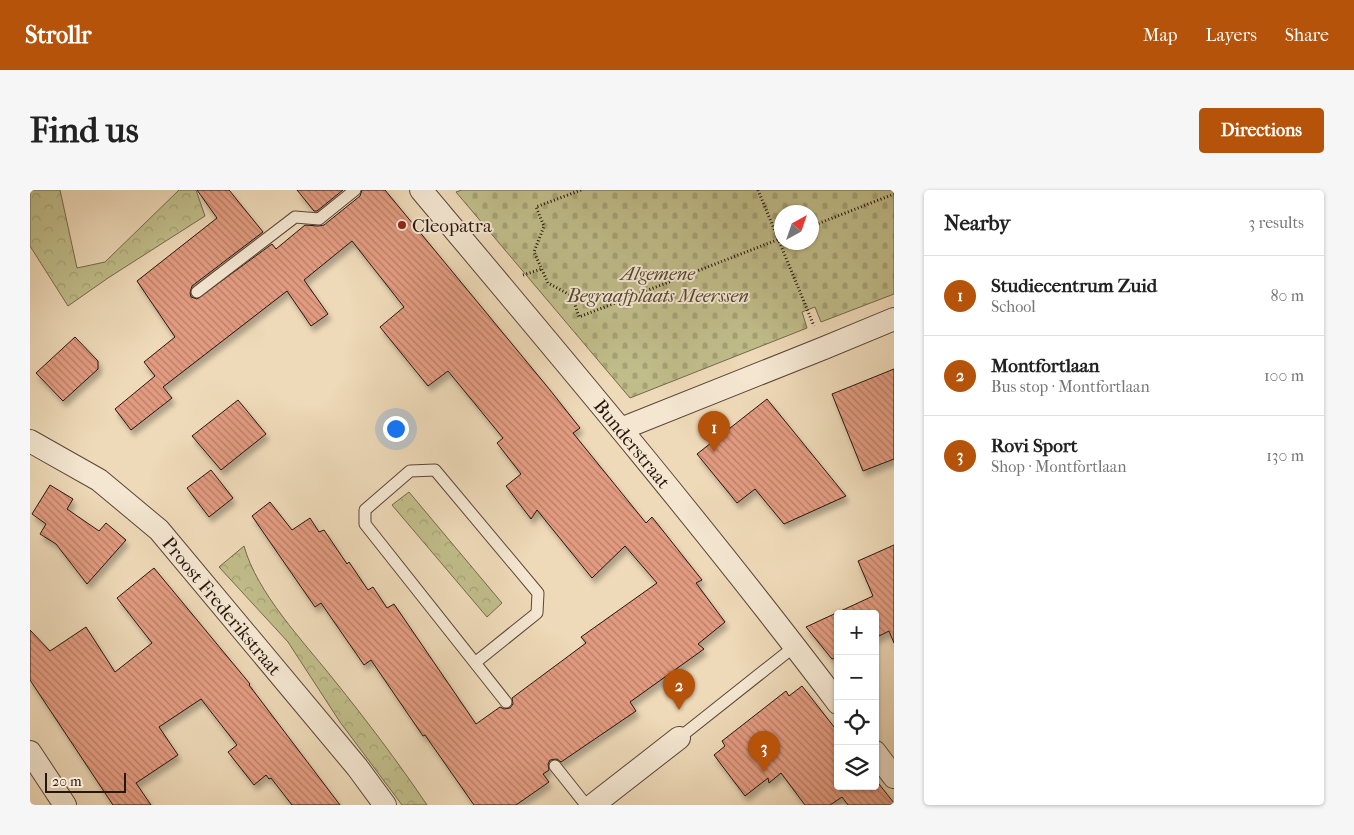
<!DOCTYPE html>
<html lang="en">
<head>
<meta charset="utf-8">
<style>
  body { margin:0; font-family:"IM FELL French Canon",serif; background:#f6f6f6; color:#222 }
  .controls { position:absolute; right:15px; bottom:15px; display:grid; overflow:hidden; border-radius:5px; box-shadow:0 1px 4px #0004 }
  .controls button { width:45px; height:45px; display:grid; place-items:center; padding:0; border:0; border-bottom:1px solid #e0e0e0; background:#fff; color:#222; font:25px sans-serif }
  .compass { position:absolute; left:744px; top:15px; width:45px; height:45px; border-radius:50%; background:#fff; box-shadow:0 1px 4px #0004; rotate:40deg }
  .scale { position:absolute; left:15px; bottom:12px; width:81px; box-sizing:border-box; padding-left:5px; border:2px solid #28150c; border-top:0; font-size:14px; line-height:18px; white-space:nowrap; color:#28150c; -webkit-text-stroke:4px #f4e6d1; paint-order:stroke }
  .you { position:absolute; left:365px; top:238px; width:18px; height:18px; margin:-12px; border:4px solid #fff; border-radius:50%; background:#1a73e8; box-shadow:0 0 0 8px #1a73e833 }
  .badge { display:grid; place-items:center; width:32px; height:32px; border-radius:50%; background:#b45309; color:#fff; font-size:16px; font-weight:700 }
  .pin { position:absolute; translate:-50% -41px; filter:drop-shadow(0 1px 2px #0008) }
  .pin::after { content:''; position:absolute; top:26px; width:18px; height:15px; background:inherit; clip-path:polygon(0 0,100% 0,50% 100%) }
  .list { margin:0; padding:0; list-style:none }
  h2 { display:flex; justify-content:space-between; align-items:center; height:65px; margin:0; padding:0 20px; font-size:21px }
  h2 small { font-size:16px; font-weight:400; color:#767676 }
  .list li { display:grid; grid-template-columns:32px 1fr auto; gap:15px; align-items:center; box-sizing:border-box; height:80px; padding:0 20px; border-top:1px solid #e0e0e0 }
  .list b { display:block; font-size:19px; white-space:nowrap }
  .list p { margin:0; font-size:16px; white-space:nowrap; color:#767676 }
  .list em { font-size:16px; font-style:normal; color:#767676 }
  .icon { flex:none; width:28px; height:28px; fill:none; stroke:currentColor; stroke-width:2; stroke-linecap:round; stroke-linejoin:round }
  .map { position:relative; flex:none; width:864px; height:615px; overflow:hidden; border-radius:5px }
  header { display:flex; align-items:center; gap:30px; box-sizing:border-box; height:70px; padding:0 25px; background:#b45309; color:#fff }
  header strong { font-size:24px }
  nav { display:flex; gap:28px; margin-inline-start:auto; font-size:18px }
  .intro { display:flex; align-items:center; justify-content:space-between; box-sizing:border-box; height:120px; padding:0 30px }
  h1 { margin:0; font-size:35px }
  .button { padding:12px 22px; border-radius:5px; background:#b45309; color:#fff; font-size:18px; font-weight:700 }
  main { display:flex; gap:30px; padding:0 30px }
  aside { flex:1; background:#fff; border-radius:5px; box-shadow:0 1px 4px #0004 }
  .map>svg:first-child { display:block }
</style>
</head>
<body>
<header>
<strong>Strollr</strong>
<nav><a>Map</a><a>Layers</a><a>Share</a></nav>
</header>
<div class="intro"><h1>Find us</h1><a class="button">Directions</a></div>
<main>
<div class="map">
<svg width="864" height="615" viewBox="0 0 864 615">
  <defs>
    <pattern id="forest-crowns" width="20" height="18" patternUnits="userSpaceOnUse" patternTransform="scale(1.25)"><rect width="20" height="18" fill="#c0bd8a"/><path d="M2 6a3 3 0 1 1 6 0M12 15a3 3 0 1 1 6 0" fill="none" stroke="#a5a276"/></pattern>
    <pattern id="cemetery-stones" width="16" height="16" patternUnits="userSpaceOnUse" patternTransform="scale(1.25)"><rect width="16" height="16" fill="#c0bd8a"/><path d="M2 7V4a2 2 0 0 1 4 0v3zM10 15v-3a2 2 0 0 1 4 0v3z" fill="#a5a276"/></pattern>
    <pattern id="building-back-hatch" width="6" height="6" patternUnits="userSpaceOnUse" patternTransform="scale(1.25)"><rect width="6" height="6" fill="#e29b80"/><path d="M-1 5l2 2M0 0l6 6M5-1l2 2" fill="none" stroke="#b77d67"/></pattern>
    <filter id="shadow"><feDropShadow dx="3" dy="5.5" stdDeviation="2.5" flood-color="#0004"/></filter>
  </defs>
  <rect width="100%" height="100%" fill="#eed9b8"/>
  <filter id="stains"><feTurbulence type="fractalNoise" baseFrequency=".004" numOctaves="4"/><feColorMatrix values="0 0 0 0 .2 0 0 0 0 .09 0 0 0 0 .02 0 0 0 .5 -.17"/></filter>
  <radialGradient id="worn" r=".72"><stop offset=".6" stop-color="#630" stop-opacity="0"/><stop offset="1" stop-color="#630" stop-opacity=".3"/></radialGradient>
  <g fill="url(#forest-crowns)" stroke="#74694b">
    <path d="M0,0H30L47,78L75,72L149,0H166L175,26L78,88L38,116L0,56Z"/>
    <path d="M379,302L472,413L457,427L362,315Z"/>
    <path d="M214,356C227,403 273,451 304,490C337,531 368,572 397,615H372L310,532L258,452L189,377Z"/>
  </g>
  <path fill="url(#cemetery-stones)" stroke="#74694b" fill-rule="evenodd" d="M432,0H864V104L791,132L785,117L772,122L777,138L600,208L426,2ZM752,22H782V52H752Z"/>
  <g fill="url(#building-back-hatch)" stroke="#28150c" filter="url(#shadow)">
    <path d="M167,0H199L233,42L162,96L160,103L161,107L167,109L242,54L246,59L275,35L288,36L294,35L330,6L332,0H355L520,200L550,238L543,243L616,333L622,327L672,390L666,393L695,432L668,454L674,459L600,512L606,521L531,572L527,569L520,570L518,574L519,580L513,584L519,592L486,615H444L395,545L393,546L341,470L334,475L291,413L285,417L222,326L240,312L262,340L280,328L289,342L294,340L317,374L319,372L338,400L343,397L357,418L364,414L446,534L470,517L474,519L480,518L483,514L482,508L556,453L551,447L627,393L595,356L562,388L507,320L501,329L476,296L491,284L467,253L473,248L418,181L398,196L350,137L374,117L322,51L274,90L298,124L281,136L257,101L133,197L142,208L101,240L85,219L125,186L114,172L145,147L107,91L187,28Z"/>
    <path d="M267,0H313L287,21H284Z"/>
    <path d="M45,147L68,171V179L33,211L6,183Z"/>
    <path d="M864,179V269L833,281L802,204Z"/>
    <path d="M737,209L816,306L754,334L725,299L707,313L667,264Z"/>
    <path d="M208,210L236,244L191,280L162,246Z"/>
    <path d="M181,280L203,308L179,327L157,298Z"/>
    <path d="M20,295L43,309L37,319L69,341L76,333L96,350L57,394L26,354L10,344L16,334L2,324Z"/>
    <path d="M864,355V453L859,441L845,448V424H808V466L802,469L776,437L843,406L828,371Z"/>
    <path d="M124,378L220,494L219,495L310,615H262L241,588L239,589L236,585L224,595L198,562L207,555L171,509L129,537L148,565L106,593L121,615H83L0,490V440L20,461L56,437L85,482L122,453L87,408Z"/>
    <path d="M772,496L808,542V596H845V589L864,613V615H818L812,607L800,615H775L751,583L739,593L738,588L715,606L684,565L695,556L692,551L756,501L759,506Z"/>
  </g>
  <g fill="none" stroke-linecap="round" stroke-linejoin="round">
    <g stroke="#5a4637" stroke-width="13">
      <g id="service">
        <path d="M167,102L265,27L289,29L325,0"/>
        <path d="M446,472L507,423L508,403L405,280L380,281L335,320V334L476,512"/>
        <path d="M649,548L765,456"/>
        <path d="M525,576L556,615"/>
      </g>
    </g>
    <g stroke="#5a4637" stroke-width="24">
      <g id="minor">
        <path id="s1" d="M391,0C533,169 675,337 808,513"/>
        <path d="M591,239L794,158L864,129"/>
        <path id="s2" d="M0,251L69,290L129,340L327,577L355,615"/>
        <path d="M0,562L35,615"/>
        <path d="M845,562L864,587"/>
        <path d="M563,615L649,548"/>
      </g>
    </g>
    <g stroke="#28150c" stroke-width="3" stroke-dasharray="1 2.5" stroke-linecap="butt">
      <path d="M551,0L506,17L514,36L504,62L518,93L542,106L549,127L752,48"/>
      <path d="M728,0L784,136"/>
      <path d="M782,36L864,4"/>
      <path d="M493,85L512,79"/>
    </g>
    <use href="#service" stroke="#f4e6d1" stroke-width="11"/>
    <use href="#minor" stroke="#f4e6d1" stroke-width="22"/>
  </g>
  <circle fill="#8f2418" stroke="#f4e6d1" stroke-width="2" cx="372" cy="35" r="5"/>
  <g text-anchor="middle" stroke-width="4" stroke-linejoin="round" paint-order="stroke">
    <g font-size="19" fill="#28150c" stroke="#f4e6d1" text-anchor="start">
      <text x="382" y="42">Cleopatra</text>
    </g>
    <g font-size="19" font-style="italic" fill="#564732" stroke="#f4e6d1">
      <text x="628" y="90">Algemene<tspan x="628" dy="22">Begraafplaats Meerssen</tspan></text>
    </g>
    <g font-size="19" fill="#28150c" stroke="#f4e6d1">
      <text dy="7" stroke="none"><textPath href="#s1" startOffset="330">Bunderstraat</textPath></text>
      <text dy="7" stroke="none"><textPath href="#s2" startOffset="256">Proost Frederikstraat</textPath></text>
    </g>
  </g>
  <rect width="100%" height="100%" filter="url(#stains)"/>
  <rect width="100%" height="100%" fill="url(#worn)"/>
</svg>
<div class="controls">
<button>+</button>
<button>−</button>
<button><svg class="icon" aria-label="locate" viewBox="0 0 24 24"><circle cx="12" cy="12" r="6"/><path d="M12 2v4M12 18v4M2 12h4M18 12h4"/></svg></button>
<button><svg class="icon" aria-label="layers" viewBox="0 0 24 24"><path d="M12 4l9 5-9 5-9-5zM3 14l9 5 9-5"/></svg></button>
</div>
<svg class="compass" viewBox="-18 -18 36 36"><path d="M0-13l5 13h-10z" fill="#e53935"/><path d="M0 13l5-13h-10z" fill="#767676"/></svg>
<div class="scale">20 m</div>
<div class="you"></div>
<div class="pin badge" style="left:684px;top:262px">1</div>
<div class="pin badge" style="left:649px;top:520px">2</div>
<div class="pin badge" style="left:734px;top:582px">3</div>
</div>
<aside>
<h2>Nearby<small>3 results</small></h2>
<ul class="list">
<li><span class="badge">1</span><div><b>Studiecentrum Zuid</b><p>School</p></div><em>80 m</em></li>
<li><span class="badge">2</span><div><b>Montfortlaan</b><p>Bus stop · Montfortlaan</p></div><em>100 m</em></li>
<li><span class="badge">3</span><div><b>Rovi Sport</b><p>Shop · Montfortlaan</p></div><em>130 m</em></li>
</ul>
</aside>
</main>
</body>
</html>
